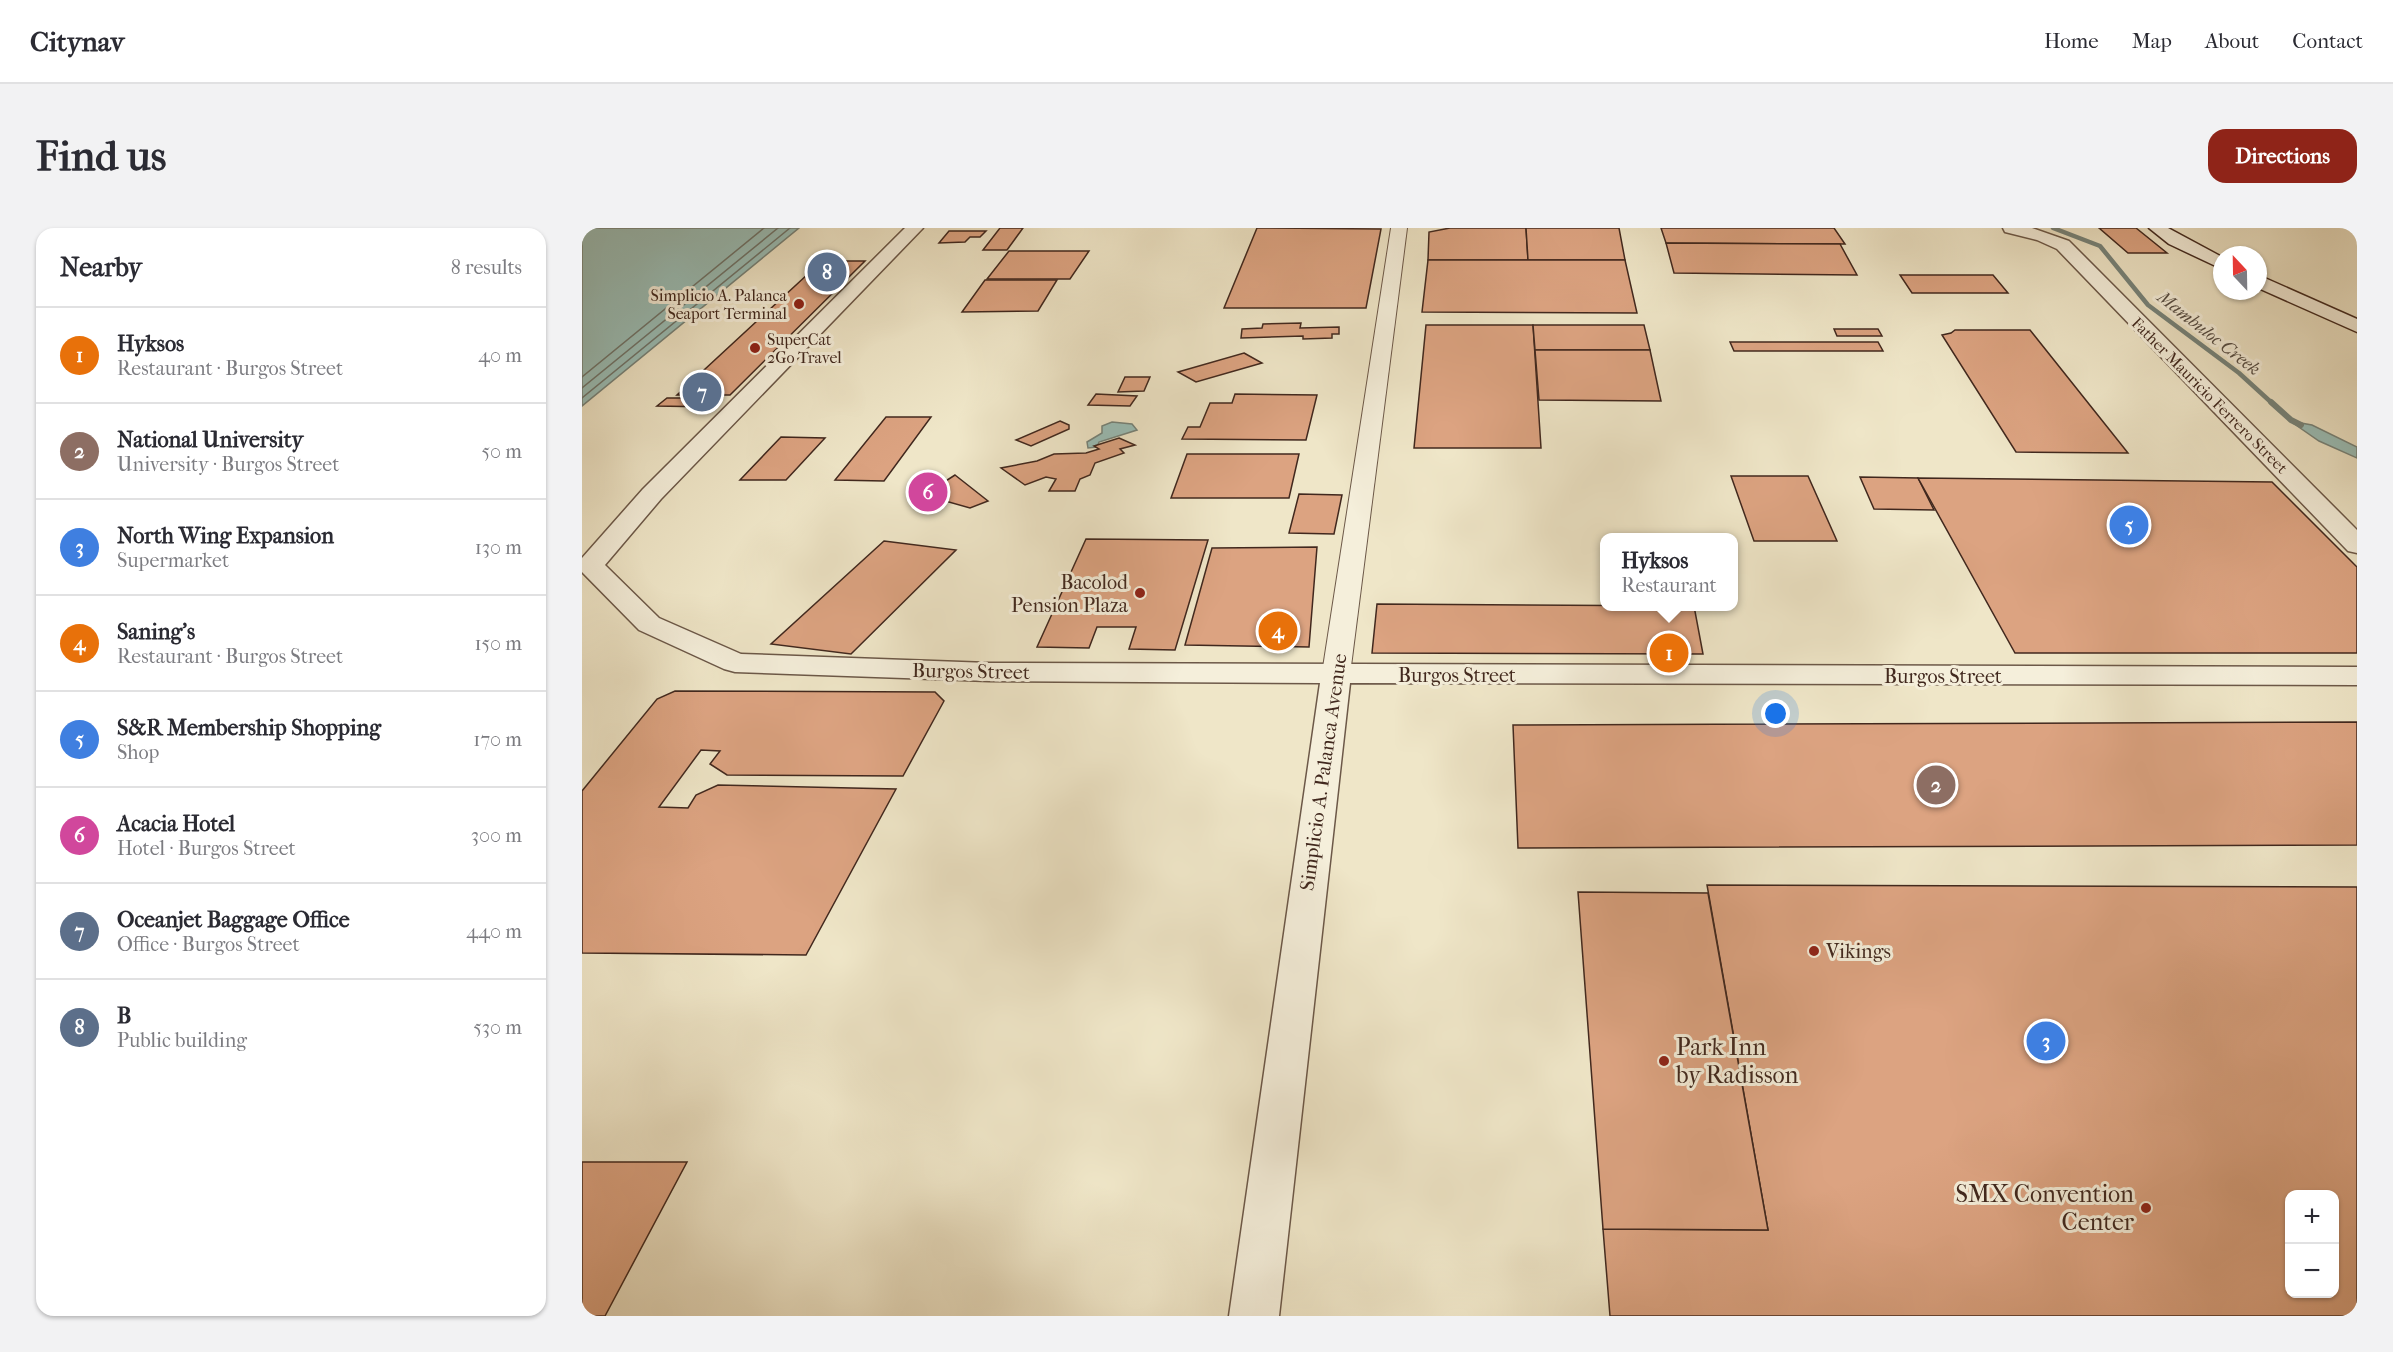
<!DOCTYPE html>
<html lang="en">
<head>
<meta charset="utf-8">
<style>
  body { margin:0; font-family:"IM FELL French Canon",serif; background:#f2f2f3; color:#2b2b33 }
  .controls { position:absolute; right:18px; bottom:18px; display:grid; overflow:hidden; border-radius:12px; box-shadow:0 2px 4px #0004 }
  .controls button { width:54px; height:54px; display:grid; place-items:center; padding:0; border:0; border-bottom:2px solid #e1e1e2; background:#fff; color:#2b2b33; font:30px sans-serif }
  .compass { position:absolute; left:1631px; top:18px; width:54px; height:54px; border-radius:50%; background:#fff; box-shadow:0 2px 4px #0004; rotate:338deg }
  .you { position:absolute; left:1194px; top:486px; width:21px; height:21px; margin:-15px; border:4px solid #fff; border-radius:50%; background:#1a73e8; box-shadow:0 0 0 9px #1a73e833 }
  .badge { display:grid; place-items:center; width:39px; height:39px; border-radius:50%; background:#8f2418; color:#fff; font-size:20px; font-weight:700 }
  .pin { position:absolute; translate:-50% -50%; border:3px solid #fff; box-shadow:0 2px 6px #0006 }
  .popup { position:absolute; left:1018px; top:305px; width:138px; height:78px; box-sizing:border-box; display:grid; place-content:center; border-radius:12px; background:#fff; filter:drop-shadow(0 2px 4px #0005); font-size:20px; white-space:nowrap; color:#7c7c81 }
  .popup b { font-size:22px; color:#2b2b33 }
  .popup::after { content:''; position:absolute; left:50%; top:100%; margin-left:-12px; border:12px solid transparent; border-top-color:#fff }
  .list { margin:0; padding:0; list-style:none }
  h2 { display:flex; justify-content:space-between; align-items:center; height:78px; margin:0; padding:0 24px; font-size:26px }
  h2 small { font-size:20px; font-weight:400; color:#7c7c81 }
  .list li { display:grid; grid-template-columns:39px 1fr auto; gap:18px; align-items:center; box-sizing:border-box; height:96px; padding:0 24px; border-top:2px solid #e1e1e2 }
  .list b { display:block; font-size:22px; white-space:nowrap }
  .list p { margin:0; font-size:20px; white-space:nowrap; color:#7c7c81 }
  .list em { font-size:20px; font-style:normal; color:#7c7c81 }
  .map { position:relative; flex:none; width:1775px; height:1088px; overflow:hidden; border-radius:18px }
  header { display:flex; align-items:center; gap:36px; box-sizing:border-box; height:84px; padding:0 30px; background:#fff; border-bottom:2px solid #e1e1e2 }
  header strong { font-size:28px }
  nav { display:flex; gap:33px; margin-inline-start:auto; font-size:21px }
  .intro { display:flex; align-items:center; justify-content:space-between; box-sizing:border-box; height:144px; padding:0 36px }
  h1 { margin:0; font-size:42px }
  .button { padding:15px 27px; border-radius:18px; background:#8f2418; color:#fff; font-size:21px; font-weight:700 }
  main { display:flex; gap:36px; padding:0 36px }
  aside { flex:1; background:#fff; border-radius:18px; box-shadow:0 2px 4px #0004 }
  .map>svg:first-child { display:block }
</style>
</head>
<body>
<header>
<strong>Citynav</strong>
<nav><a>Home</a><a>Map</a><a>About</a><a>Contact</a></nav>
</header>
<div class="intro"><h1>Find us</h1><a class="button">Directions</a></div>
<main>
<aside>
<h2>Nearby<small>8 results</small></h2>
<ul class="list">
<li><span class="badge" style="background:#e8710a">1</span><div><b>Hyksos</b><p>Restaurant · Burgos Street</p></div><em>40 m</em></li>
<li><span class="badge" style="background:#8d6e63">2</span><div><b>National University</b><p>University · Burgos Street</p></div><em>50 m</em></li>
<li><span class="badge" style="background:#3f7fe0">3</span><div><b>North Wing Expansion</b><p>Supermarket</p></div><em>130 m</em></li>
<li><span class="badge" style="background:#e8710a">4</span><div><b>Saning's</b><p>Restaurant · Burgos Street</p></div><em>150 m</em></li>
<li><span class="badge" style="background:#3f7fe0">5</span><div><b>S&amp;R Membership Shopping</b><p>Shop</p></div><em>170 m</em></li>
<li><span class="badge" style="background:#d1479c">6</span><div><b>Acacia Hotel</b><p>Hotel · Burgos Street</p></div><em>300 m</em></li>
<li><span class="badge" style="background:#5c6f8a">7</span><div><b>Oceanjet Baggage Office</b><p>Office · Burgos Street</p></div><em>440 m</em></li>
<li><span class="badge" style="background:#5c6f8a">8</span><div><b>B</b><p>Public building</p></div><em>530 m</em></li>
</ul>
</aside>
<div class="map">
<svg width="1775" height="1088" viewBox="0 0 1775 1088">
  <rect width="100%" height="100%" fill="#efe6c8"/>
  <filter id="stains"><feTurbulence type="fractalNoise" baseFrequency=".00333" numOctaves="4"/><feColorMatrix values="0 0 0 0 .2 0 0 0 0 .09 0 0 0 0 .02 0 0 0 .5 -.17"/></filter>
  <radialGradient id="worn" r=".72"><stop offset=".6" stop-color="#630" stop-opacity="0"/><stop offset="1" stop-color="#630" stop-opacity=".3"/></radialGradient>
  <g fill="#9abfb8" stroke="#76837a" stroke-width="1.5">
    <path d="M0,0H217L0,178Z"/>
    <path d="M1708,193L1730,197L1775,219V230L1737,213Z"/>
    <path d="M530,194L550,196L555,202L517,214L515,219L506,220L505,214L520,205V198Z"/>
  </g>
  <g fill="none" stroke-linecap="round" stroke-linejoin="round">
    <g stroke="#6e746b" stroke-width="1.5">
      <path d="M0,149L182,0"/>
      <path d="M0,160L196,0"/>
      <path d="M0,170L208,0"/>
    </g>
    <path stroke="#76837a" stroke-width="4.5" d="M1471,0L1518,18L1566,77L1657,145L1691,176"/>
    <path stroke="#76837a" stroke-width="6" d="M1689,174L1709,192L1719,197"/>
  </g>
  <g fill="#dca381" stroke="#41281e" stroke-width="1.5" fill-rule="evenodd">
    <path d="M418,0H441L425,22H401Z"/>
    <path d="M675,0L799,1L784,80H642Z"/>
    <path d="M868,0H944L946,32H846L847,4Z"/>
    <path d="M944,0H1037L1043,32H946Z"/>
    <path d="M1079,0H1252L1263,16L1084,15Z"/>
    <path d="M1517,0H1554L1585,25H1546Z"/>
    <path d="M367,3H404L398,9H388L383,14L357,15Z"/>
    <path d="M1084,15L1258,16L1275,47L1092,45Z"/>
    <path d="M427,23H507L488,51H405Z"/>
    <path d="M846,32H1043L1055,85L840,84Z"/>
    <path d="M240,33H283L148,167H95Z"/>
    <path d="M1318,47H1411L1426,65H1330Z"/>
    <path d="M403,52H475L456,83L380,84Z"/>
    <path d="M719,95L718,100L757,99V106H750V110L721,111V108L659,110L660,101L680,100L681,96Z"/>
    <path d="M844,97H951L959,220H832Z"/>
    <path d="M951,97H1062L1068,122H953Z"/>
    <path d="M1252,101H1296L1300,108H1255Z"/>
    <path d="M1373,102H1448L1546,225L1434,224L1360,107L1369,105Z"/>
    <path d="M1148,114H1296L1301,123H1152Z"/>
    <path d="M953,122H1068L1079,173L957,172Z"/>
    <path d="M662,125L680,135L614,154L596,144Z"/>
    <path d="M543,149H568L562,163L536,164Z"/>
    <path d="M514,166L555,168L548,178L506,177Z"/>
    <path d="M653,166L735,167L724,212L600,211L606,199H618L628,175H650Z"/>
    <path d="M85,170H140L131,179L75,178Z"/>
    <path d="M304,189H349L302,253L253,252Z"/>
    <path d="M478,193L487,197V201L449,218L434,212Z"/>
    <path d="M199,209L243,210L204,252H158Z"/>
    <path d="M537,210L553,217L538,221L542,225L513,235L508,247L498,251L493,263H467L474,251L464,249L443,257L419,240L455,233L472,226L504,225L517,221L512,218Z"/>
    <path d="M605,226H717L707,270H589Z"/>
    <path d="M373,247L406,273L388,280L342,267Z"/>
    <path d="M1149,248H1226L1255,313H1172Z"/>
    <path d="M1278,249L1336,250L1352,282L1292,281Z"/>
    <path d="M1336,250L1690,254L1775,339V425H1433Z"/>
    <path d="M717,266L760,267L752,306L707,305Z"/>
    <path d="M504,311L626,312L593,422L547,421L554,399H515L507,420L455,419Z"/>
    <path d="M302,313L374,322L269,426L189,416Z"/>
    <path d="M735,319L727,419L603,417L630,320Z"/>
    <path d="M795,376L1112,378L1121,426L790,425Z"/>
    <path d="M93,463L353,464L362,473L321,548L145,547L128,536L138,523L119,522L77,579L106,580L114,567L136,557L314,561L224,727L0,725V563L75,471Z"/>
    <path d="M1775,494V617L936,620L931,497Z"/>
    <path d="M1125,657L1775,659V1088H1028L1021,1001L1186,1002ZM1708,966H1752V1066H1708Z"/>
    <path d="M996,664L1126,665L1186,1002L1021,1001Z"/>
    <path d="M0,934H105L23,1088H0Z"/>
  </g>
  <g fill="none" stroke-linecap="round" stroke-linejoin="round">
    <g stroke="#6c5848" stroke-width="2">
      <path id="minor" d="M809,0H825L768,446L764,452L754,455L744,452L740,446Z"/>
    </g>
    <g stroke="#6c5848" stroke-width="3">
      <g id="tertiary">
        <path d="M323,0H341L79,271L23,337L77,390L159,426L407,435L1775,439V457L768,455L697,1088H647L738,455L407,453L153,444L142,441L57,402L0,344V330L61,261Z"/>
        <path d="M1421,0H1450L1487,13L1775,302V325L1766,323L1475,21L1455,12L1423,4Z"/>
      </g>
    </g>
    <g stroke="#41281e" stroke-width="3">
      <g id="secondary">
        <path d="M1567,0H1586L1640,29V41L1587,16Z"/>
        <path d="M1676,47L1775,91V104L1676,60Z"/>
      </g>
    </g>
    <use href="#minor" fill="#f5efdb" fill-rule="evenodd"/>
    <use href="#tertiary" fill="#f5efdb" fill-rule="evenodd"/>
    <use href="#secondary" fill="#f5efdb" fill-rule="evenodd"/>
  </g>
  <g fill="#8f2418" stroke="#f5efdb" stroke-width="2">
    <circle cx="217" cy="76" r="6"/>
    <circle cx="173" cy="120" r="6"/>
    <circle cx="558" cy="365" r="6"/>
    <circle cx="1232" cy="723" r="6"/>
    <circle cx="1082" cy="833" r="6"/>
    <circle cx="1564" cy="980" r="6"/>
  </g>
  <g text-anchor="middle" stroke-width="6" stroke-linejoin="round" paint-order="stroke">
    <g font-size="16" fill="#41281e" stroke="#f5efdb" text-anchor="end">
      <text x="205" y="73">Simplicio A. Palanca<tspan x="205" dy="18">Seaport Terminal</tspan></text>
      <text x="185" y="117" text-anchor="start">SuperCat<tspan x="185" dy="18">2Go Travel</tspan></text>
    </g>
    <g font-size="16" fill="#41281e" stroke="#f5efdb">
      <text transform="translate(1628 167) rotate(45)" y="6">Father Mauricio Ferrero Street</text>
    </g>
    <g font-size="18" font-style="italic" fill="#574e44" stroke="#f5efdb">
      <text transform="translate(1627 105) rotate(38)" y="6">Mambuloc Creek</text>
    </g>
    <g font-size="20" fill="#41281e" stroke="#f5efdb" text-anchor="end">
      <text x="546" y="361">Bacolod<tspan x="546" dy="23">Pension Plaza</tspan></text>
      <text x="1244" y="730" text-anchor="start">Vikings</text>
    </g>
    <g font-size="20" fill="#41281e" stroke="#f5efdb">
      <text transform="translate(389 443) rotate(1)" y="7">Burgos Street</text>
      <text x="875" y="454">Burgos Street</text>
      <text x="1361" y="455">Burgos Street</text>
      <text transform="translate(741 544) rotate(-82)" y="7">Simplicio A. Palanca Avenue</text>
    </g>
    <g font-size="24" fill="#41281e" stroke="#f5efdb" text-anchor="start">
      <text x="1094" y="827">Park Inn<tspan x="1094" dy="28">by Radisson</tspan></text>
      <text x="1552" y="974" text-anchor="end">SMX Convention<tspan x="1552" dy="28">Center</tspan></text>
    </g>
  </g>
  <rect width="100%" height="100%" filter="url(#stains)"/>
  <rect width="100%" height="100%" fill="url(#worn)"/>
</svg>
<div class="controls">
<button>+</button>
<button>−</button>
</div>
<svg class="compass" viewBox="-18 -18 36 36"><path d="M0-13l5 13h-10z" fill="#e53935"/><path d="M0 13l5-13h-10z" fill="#7c7c81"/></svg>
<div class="you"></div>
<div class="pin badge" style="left:1087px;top:425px;background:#e8710a">1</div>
<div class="popup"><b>Hyksos</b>Restaurant</div>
<div class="pin badge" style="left:1354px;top:557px;background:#8d6e63">2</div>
<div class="pin badge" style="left:1464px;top:813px;background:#3f7fe0">3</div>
<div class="pin badge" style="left:696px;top:403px;background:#e8710a">4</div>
<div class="pin badge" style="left:1547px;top:297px;background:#3f7fe0">5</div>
<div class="pin badge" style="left:346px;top:264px;background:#d1479c">6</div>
<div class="pin badge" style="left:120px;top:164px;background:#5c6f8a">7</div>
<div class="pin badge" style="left:245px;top:44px;background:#5c6f8a">8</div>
</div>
</main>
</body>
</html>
